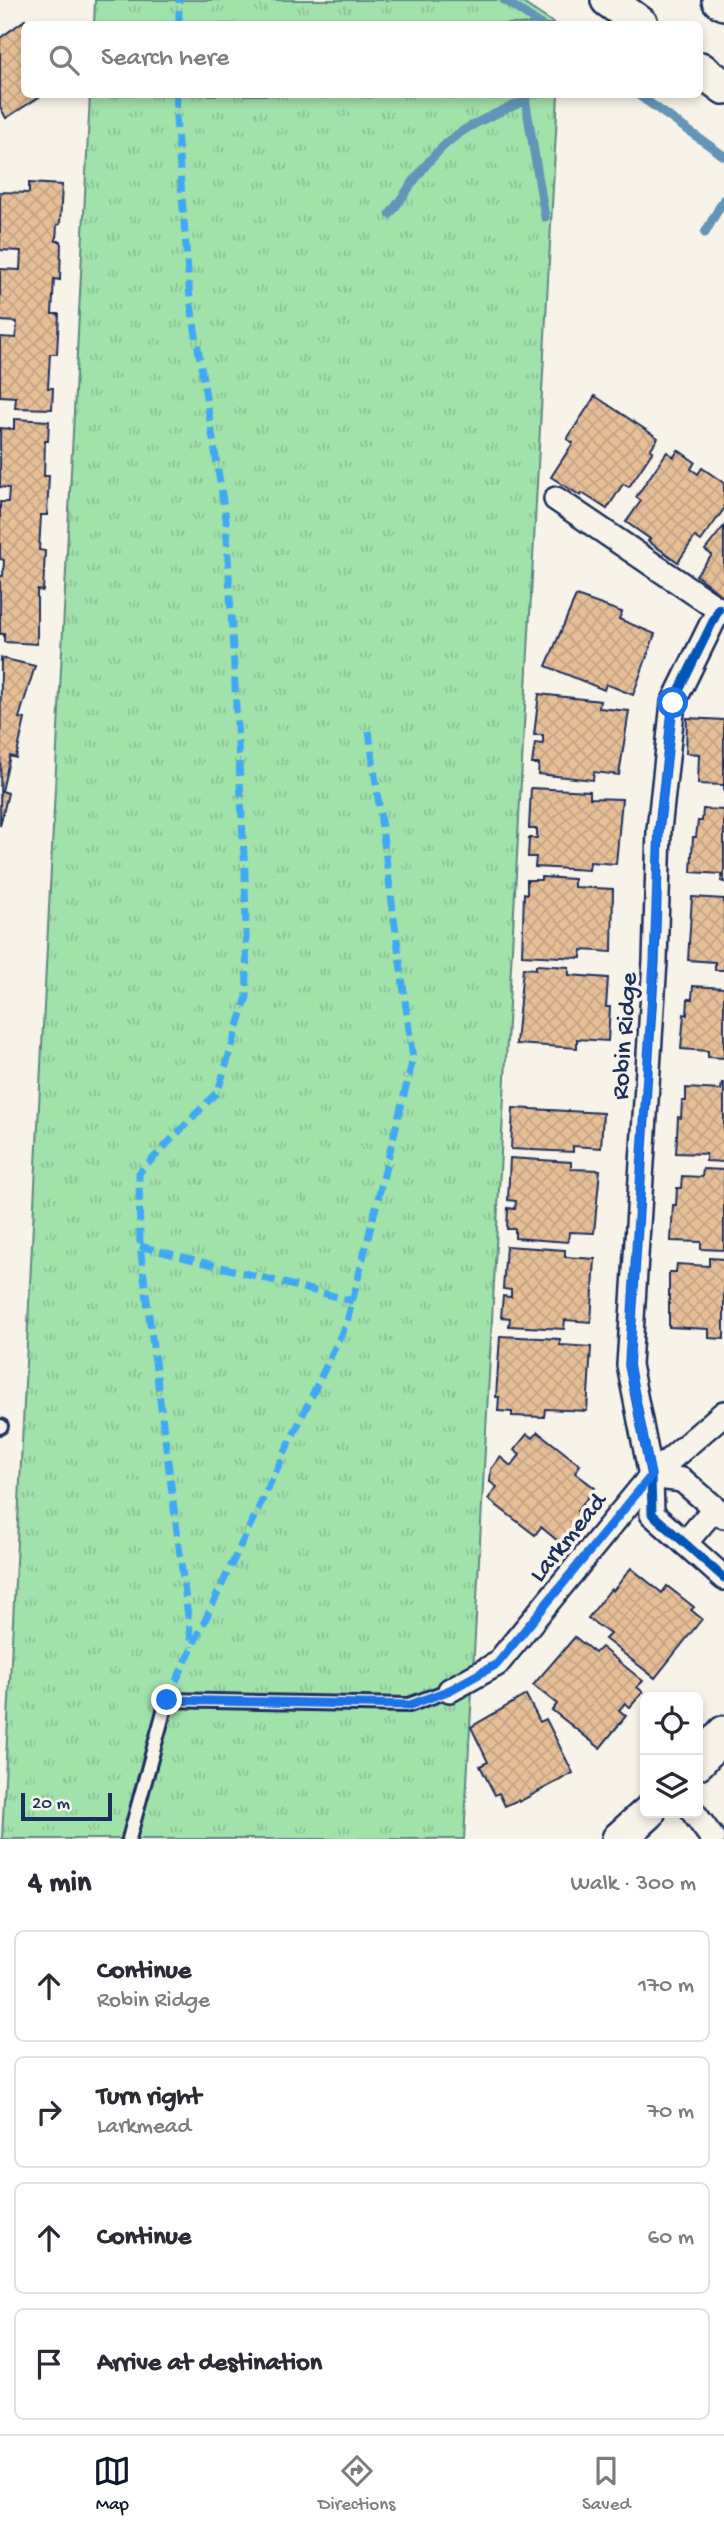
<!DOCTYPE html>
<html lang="en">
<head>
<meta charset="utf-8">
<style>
  body { margin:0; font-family:"Gochi Hand",sans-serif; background:#f7f7f7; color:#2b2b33 }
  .controls { position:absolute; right:21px; bottom:21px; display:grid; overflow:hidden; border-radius:10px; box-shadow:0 4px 10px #0003 }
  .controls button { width:63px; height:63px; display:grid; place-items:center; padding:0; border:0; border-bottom:2px solid #e1e1e2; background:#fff; color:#2b2b33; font:35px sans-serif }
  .scale { position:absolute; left:21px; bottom:18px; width:91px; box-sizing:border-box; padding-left:7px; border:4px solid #1b2f5e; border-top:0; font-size:19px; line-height:24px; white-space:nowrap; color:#1b2f5e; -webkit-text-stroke:5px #f7f3e8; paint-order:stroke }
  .stop { position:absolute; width:21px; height:21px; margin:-16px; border:5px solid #1a73e8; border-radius:50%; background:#fff }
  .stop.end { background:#1a73e8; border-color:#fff; box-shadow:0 2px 7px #0008 }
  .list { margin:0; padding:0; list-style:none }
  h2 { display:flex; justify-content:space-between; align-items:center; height:91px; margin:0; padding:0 28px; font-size:30px }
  h2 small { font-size:23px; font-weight:400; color:#7c7c81 }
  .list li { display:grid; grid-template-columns:46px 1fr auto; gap:21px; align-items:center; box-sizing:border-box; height:112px; margin:0 14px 14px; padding:0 14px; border:2px solid #e1e1e2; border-radius:10px }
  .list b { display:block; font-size:26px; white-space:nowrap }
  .list p { margin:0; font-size:23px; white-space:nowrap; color:#7c7c81 }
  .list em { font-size:23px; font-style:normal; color:#7c7c81 }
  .icon { flex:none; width:38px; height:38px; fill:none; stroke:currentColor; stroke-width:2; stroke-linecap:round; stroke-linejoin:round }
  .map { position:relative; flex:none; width:724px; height:1839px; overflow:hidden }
  .search { position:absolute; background:#fff; box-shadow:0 4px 10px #0003; left:21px; right:21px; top:21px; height:77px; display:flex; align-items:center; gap:18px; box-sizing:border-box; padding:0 24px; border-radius:10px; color:#7c7c81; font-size:26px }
  .sheet { height:595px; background:#fff }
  nav { display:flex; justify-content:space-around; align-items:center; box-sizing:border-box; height:98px; border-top:2px solid #e1e1e2; background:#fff; font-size:19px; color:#7c7c81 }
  nav a { display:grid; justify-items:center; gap:4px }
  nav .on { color:#111827 }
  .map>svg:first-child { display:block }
</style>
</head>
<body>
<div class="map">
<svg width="724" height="1839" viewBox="0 0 724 1839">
  <defs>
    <pattern id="grass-tufts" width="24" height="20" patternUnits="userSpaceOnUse" patternTransform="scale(1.75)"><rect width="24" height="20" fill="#a1e1aa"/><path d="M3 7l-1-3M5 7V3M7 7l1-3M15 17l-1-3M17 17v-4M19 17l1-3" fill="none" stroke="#8ac195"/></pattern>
    <pattern id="building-cross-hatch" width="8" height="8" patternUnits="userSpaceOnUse" patternTransform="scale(1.75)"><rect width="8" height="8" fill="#e6bf97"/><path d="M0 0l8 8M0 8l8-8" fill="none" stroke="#c5a485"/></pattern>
  </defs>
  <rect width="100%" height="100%" fill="#f7f3e8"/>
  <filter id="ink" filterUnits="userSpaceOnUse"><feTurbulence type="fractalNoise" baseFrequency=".0143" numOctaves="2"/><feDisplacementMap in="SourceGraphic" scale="14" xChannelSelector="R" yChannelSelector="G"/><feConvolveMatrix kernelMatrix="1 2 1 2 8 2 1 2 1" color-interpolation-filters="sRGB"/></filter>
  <g filter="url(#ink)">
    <g fill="url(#grass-tufts)" stroke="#5e8884" stroke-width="2">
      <path d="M95,0H518L555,24H94Z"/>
      <path d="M90,95H558L464,1839H2Z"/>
    </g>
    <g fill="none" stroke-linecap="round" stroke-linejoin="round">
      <g stroke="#6295b7" stroke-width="9">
        <path d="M504,0L540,24"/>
        <path d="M637,94L724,156"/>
        <path d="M525,98L545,217"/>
        <path d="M390,214C409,189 428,157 453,138C475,121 501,112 526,100"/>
        <path d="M705,233L724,199"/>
      </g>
    </g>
    <g fill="url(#building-cross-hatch)" stroke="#1b2f5e" stroke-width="2">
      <path d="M25,20L28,24H24V94H44L6,118L0,107V38Z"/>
      <path d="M29,183L62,185L60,224L57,225L56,241H61L60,280L54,279L52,314H59L57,354H50L48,388H53L52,409L15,408L16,397L0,396V337L16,338L17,322L0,321V269L20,270L21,251L0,250V192L29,193Z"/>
      <path d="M595,396L658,438L650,450L653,451L629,487L623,484L607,509L582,493L581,496L551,477L573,443L567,439Z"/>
      <path d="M14,419L49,421L48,441H45L44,476H49L47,515H41L39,550L45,551L43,591L37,590V644L4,642V634H0V576H3L4,560L0,559V502H8L9,488L0,487V428L14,429Z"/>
      <path d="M678,450L695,462L691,469L698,474L702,468L724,483V509L701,541L695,537L678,562L648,541L650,539L626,522L641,501L636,497L667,452L674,457Z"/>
      <path d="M724,526V595L723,597L696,575L712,555L705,550Z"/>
      <path d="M576,596L622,612L619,619L655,634L633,695L606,684L604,690L546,666Z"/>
      <path d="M1,658L35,666L19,718L25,719L16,758L10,756L2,791L8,793L0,826Z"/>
      <path d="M539,694L600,701L599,708L629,711L619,775L594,772L593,780L538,774L539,764H532L535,743L543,744V735H534Z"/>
      <path d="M687,718L724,720V793V785L698,784L699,754L686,753Z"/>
      <path d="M531,788L590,791V798L622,799L616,864L590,862L589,870L535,867L536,857H528L529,838H537V829H529Z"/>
      <path d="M703,809L724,810V882L721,881L722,874L691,872L693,837H696L698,821H702Z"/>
      <path d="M541,877L574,879V887L613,889L612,952L582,950L581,958L522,955L524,893L527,894V880H541Z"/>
      <path d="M692,897L724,899V970H715V962L688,960Z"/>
      <path d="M536,965L569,967V975L608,978L606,1007H610L608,1041L577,1039V1048L516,1044L523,968L536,969Z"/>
      <path d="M693,986L724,988V1058L708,1057V1051L681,1049L684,1014L687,1015L688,999H692Z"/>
      <path d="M722,1083H724V1162L706,1161V1154L676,1153L678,1117L681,1118L682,1101H686V1088L721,1090Z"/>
      <path d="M513,1108L603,1113L601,1148L573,1146V1152L511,1149Z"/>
      <path d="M510,1158L571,1162V1169L600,1170L594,1233L569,1232L568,1242L515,1238V1229H507L508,1208L515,1209L516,1201L508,1200Z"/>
      <path d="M703,1169L724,1170V1250L701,1249V1242L671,1241L673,1205H676L677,1188H681L682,1176L702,1177Z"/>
      <path d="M506,1246L565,1250V1257L595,1259L591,1322L565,1320L564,1329L509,1326L510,1318L501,1317L503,1296L511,1297V1290L503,1289Z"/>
      <path d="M709,1258L724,1259V1339L709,1338V1329L669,1327V1272H676L677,1264L709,1266Z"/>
      <path d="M500,1336L560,1339V1345L591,1347L587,1411L545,1409L544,1417L512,1416V1412L498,1411L499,1397H496Z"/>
      <path d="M538,1432L580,1465L575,1473L595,1488L577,1511L587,1519L565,1547L541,1527L535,1535L488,1499L497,1487L490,1482L491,1469L500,1457L511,1466L520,1455L514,1450L527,1434L533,1438Z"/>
      <path d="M631,1568L662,1593L667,1586L694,1607L691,1610L702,1619L655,1678L605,1639L610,1634L588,1618L611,1589L613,1591Z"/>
      <path d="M575,1637L595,1653L601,1647L643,1681L637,1687L643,1692L630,1707L625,1703L619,1710L626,1716L600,1748L552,1710L557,1704L533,1685Z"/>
      <path d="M526,1695L540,1722L546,1719L573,1773L519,1802L518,1800L505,1806L499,1793L495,1795L480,1766L488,1762L471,1727Z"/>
    </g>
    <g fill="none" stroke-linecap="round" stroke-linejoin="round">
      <g stroke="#1b2f5e" stroke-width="18">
        <g id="lane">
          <path d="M0,1427L1,1426"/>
          <path d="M129,1839L167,1700L409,1705L450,1690"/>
        </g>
      </g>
      <g stroke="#1b2f5e" stroke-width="28">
        <g id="street">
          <path d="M556,499L724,613"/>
          <path d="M719,609L673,703L659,830L655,961L629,1365L651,1476L652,1514L724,1578"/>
          <path d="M651,1476L682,1480L724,1516"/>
          <path d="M685,1543L715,1508"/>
          <path d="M450,1690L497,1664L651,1476L724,1413"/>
          <path d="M694,1813L713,1839"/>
        </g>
      </g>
      <g stroke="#1b2f5e" stroke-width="38">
        <g id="secondary">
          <path d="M608,0L641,24"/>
          <path d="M719,0L724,3"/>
          <path d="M700,69L724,87"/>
          <path d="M698,1762L724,1733"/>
          <path d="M619,1839L648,1813"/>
        </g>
      </g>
      <use href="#lane" stroke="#f7f3e8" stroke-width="12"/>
      <use href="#street" stroke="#f7f3e8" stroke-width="23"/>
      <use href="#secondary" stroke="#f7f3e8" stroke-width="33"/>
      <g stroke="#3fa9f5" stroke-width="7" stroke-dasharray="14 7" stroke-linecap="butt">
        <path d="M179,24V0"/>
        <path d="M177,94L176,118L190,299L226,519L245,874L247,997L218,1091L139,1173L140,1246L192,1647"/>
        <path d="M140,1246L353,1301"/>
        <path d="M167,1700L347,1322L413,1059L369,731"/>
      </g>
      <g stroke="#f7f3e8" stroke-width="13">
        <path id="cycleway" d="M719,609L673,703L659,830L655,961L629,1365L651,1476L652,1514L724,1578"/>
      </g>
      <use href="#cycleway" stroke="#0057b8" stroke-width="9"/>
    </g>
  </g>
  <g fill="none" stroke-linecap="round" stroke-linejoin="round" filter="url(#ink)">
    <path stroke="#1a73e8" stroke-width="9" d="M167,1700L410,1705L450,1690L497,1664L651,1476L629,1365L654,961L659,830L673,703"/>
  </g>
  <g text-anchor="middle" stroke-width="7" stroke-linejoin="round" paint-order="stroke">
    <g font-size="26" fill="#1b2f5e" stroke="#f7f3e8">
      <text transform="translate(622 1036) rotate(-86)" y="9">Robin Ridge</text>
      <text transform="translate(566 1536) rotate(-51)" y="9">Larkmead</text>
    </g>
  </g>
</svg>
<div class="controls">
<button><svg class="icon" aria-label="locate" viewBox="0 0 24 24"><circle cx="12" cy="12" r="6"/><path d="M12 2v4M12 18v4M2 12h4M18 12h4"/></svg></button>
<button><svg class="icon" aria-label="layers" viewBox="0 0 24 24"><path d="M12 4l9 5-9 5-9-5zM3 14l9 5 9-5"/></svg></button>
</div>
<div class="scale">20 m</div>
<div class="stop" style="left:673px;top:703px"></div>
<div class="stop end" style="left:167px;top:1700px"></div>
<div class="search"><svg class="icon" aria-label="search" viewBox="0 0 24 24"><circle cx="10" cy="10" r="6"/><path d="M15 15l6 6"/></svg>Search here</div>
</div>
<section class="sheet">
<h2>4 min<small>Walk · 300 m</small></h2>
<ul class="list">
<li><svg class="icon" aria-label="ahead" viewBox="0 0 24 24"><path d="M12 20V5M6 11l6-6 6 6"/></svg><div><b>Continue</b><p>Robin Ridge</p></div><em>170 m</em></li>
<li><svg class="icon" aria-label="right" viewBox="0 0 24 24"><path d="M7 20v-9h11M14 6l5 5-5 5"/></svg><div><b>Turn right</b><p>Larkmead</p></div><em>70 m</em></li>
<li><svg class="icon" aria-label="ahead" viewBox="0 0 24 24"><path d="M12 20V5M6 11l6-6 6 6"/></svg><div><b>Continue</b></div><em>60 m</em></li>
<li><svg class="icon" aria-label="arrive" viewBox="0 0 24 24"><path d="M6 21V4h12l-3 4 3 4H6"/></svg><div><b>Arrive at destination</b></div></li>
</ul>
</section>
<nav>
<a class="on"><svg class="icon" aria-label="map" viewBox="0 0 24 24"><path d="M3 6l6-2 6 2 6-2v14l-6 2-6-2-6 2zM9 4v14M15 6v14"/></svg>Map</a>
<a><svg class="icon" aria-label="directions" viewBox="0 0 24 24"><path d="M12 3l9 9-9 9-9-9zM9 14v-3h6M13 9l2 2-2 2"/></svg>Directions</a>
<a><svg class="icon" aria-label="saved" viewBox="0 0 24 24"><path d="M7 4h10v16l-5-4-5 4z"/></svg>Saved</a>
</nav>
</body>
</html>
